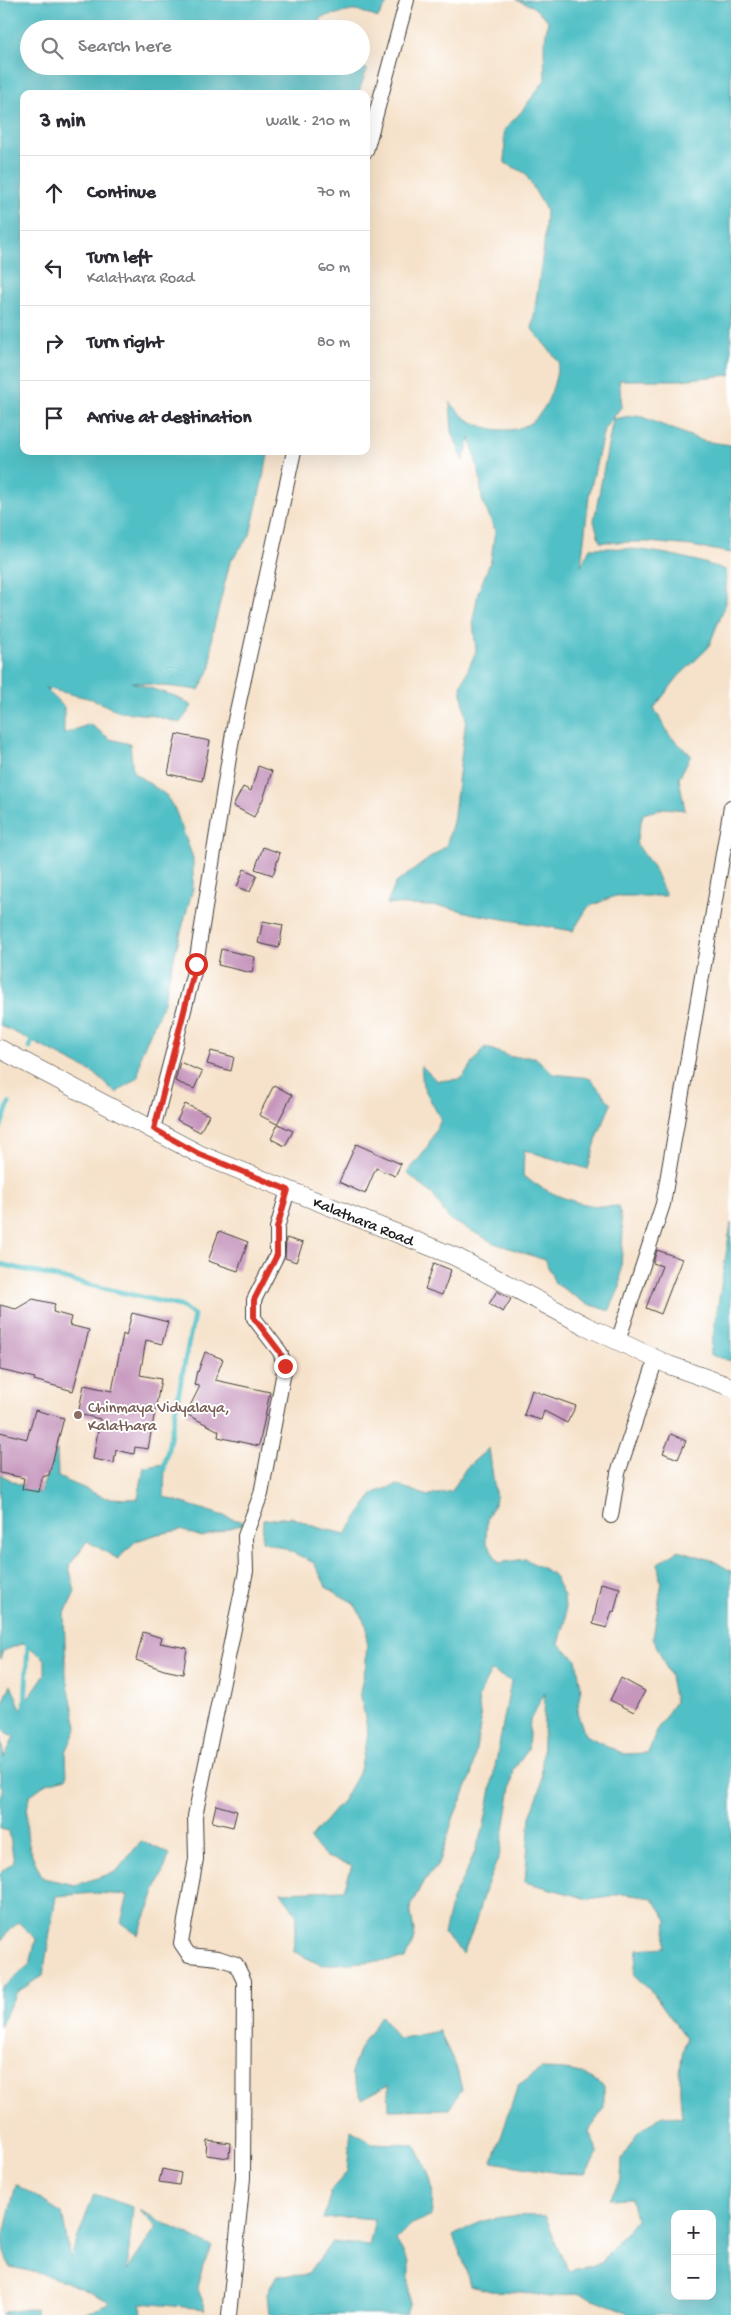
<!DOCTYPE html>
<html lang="en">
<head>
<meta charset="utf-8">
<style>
  body { margin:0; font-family:"Gochi Hand",sans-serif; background:#f7f7f7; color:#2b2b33 }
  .controls { position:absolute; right:15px; bottom:15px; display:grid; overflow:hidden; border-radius:10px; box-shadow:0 5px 20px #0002 }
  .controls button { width:45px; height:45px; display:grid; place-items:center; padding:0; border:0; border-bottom:1px solid #e1e1e2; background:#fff; color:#2b2b33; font:25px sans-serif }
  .stop { position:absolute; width:15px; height:15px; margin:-11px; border:4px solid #d93025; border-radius:50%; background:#fff }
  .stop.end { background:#d93025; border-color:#fff; box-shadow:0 1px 5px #0008 }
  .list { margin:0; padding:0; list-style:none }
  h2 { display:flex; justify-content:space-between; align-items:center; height:65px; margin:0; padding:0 20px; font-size:21px }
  h2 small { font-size:16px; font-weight:400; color:#7c7c81 }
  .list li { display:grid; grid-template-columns:32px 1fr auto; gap:15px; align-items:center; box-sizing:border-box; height:75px; padding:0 20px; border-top:1px solid #e1e1e2 }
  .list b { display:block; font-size:19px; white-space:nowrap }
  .list p { margin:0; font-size:16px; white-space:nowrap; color:#7c7c81 }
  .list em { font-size:16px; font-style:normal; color:#7c7c81 }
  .icon { flex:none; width:28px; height:28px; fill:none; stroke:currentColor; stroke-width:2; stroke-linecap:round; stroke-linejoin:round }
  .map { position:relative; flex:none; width:731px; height:2315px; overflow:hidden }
  .search { position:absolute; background:#fff; box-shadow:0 5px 20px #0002; left:20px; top:20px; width:350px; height:55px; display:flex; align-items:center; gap:12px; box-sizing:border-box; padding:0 18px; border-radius:28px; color:#7c7c81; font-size:19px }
  .panel { position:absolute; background:#fff; box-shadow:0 5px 20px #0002; left:20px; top:90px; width:350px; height:365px; border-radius:10px }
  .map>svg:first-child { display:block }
</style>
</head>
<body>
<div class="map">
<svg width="731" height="2315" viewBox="0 0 731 2315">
  <rect width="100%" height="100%" fill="#fff"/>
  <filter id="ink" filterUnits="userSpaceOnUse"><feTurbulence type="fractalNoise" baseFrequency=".02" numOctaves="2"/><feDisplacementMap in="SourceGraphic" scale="10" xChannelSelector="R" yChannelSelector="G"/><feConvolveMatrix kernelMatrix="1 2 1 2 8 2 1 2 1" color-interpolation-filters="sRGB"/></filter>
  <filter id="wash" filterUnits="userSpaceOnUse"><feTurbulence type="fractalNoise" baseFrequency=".0096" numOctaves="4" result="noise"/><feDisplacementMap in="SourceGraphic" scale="20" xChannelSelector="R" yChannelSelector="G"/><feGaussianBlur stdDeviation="1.12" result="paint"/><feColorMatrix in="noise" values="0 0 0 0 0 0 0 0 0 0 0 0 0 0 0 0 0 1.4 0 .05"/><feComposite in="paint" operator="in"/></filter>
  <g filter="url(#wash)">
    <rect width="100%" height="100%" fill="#f6e2ca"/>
    <g fill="#51c0c6" stroke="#366e71" fill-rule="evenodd">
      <path d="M0,0H389L378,18L357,10L321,17L317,29H29V66H357L367,69L358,94H24V451H269L250,535L230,562L212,635L211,667L199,690L131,682L175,696L192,706L180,723L151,715L120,712L92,699L45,688L64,707V734L90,724L110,739L130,744L133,772L166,795L176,812L193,858V888L170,972L164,1002L141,1054L138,1077L116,1093L94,1073L0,1025Z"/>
      <path d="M516,0H731V375L679,380H619L622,406L604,429L589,496L581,566L590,548C640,547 679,554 726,570V603L708,648L678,677L654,708L669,735L691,755L679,778L685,810L664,808L643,814L636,843L653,867L666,896H615L588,907L573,931L474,914L447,907L387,904L396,883L446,846L453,822L466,719L461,686L476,651L473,620L478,593L491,560L495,530L482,500L480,476L470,438L463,461L452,431L450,402C454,406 458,412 463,416C483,431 516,437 535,419C550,405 555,382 559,362L532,329L544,246L546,210L525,173L505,163L504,130L521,112L545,80L544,46L548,20L532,6Z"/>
      <path d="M637,415L703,441L731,445V553L692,546L647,542H600L594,521L613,419Z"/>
      <path d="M485,1047L511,1057H535L553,1074L590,1078L611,1104L597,1138L588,1169L524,1150L523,1176C552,1196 584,1209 619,1206L623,1233L620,1287L609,1311L585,1303L555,1283L545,1260L494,1243L449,1219L433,1195L407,1173L425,1151L441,1120L423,1086L421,1065L437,1081L461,1079Z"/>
      <path d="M731,1223V1361L710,1355Z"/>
      <path d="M489,1448L496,1499L487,1519L486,1542L499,1563L525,1559L553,1574L564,1596L566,1619L559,1644L576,1659L581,1687L577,1712L585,1735L624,1754L648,1753L659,1726L675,1702L670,1676L653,1638L661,1587L658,1563L679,1550L714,1561L731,1571V2315H631L618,2308L578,2293L550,2297L522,2292L490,2291L470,2285L463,2260L453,2236C489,2215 505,2215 546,2216L556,2244L569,2271L601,2263L636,2220L631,2198L609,2199L621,2179L622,2159L637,2134L662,2115L682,2118C679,2089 678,2067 686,2039L654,1994L634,1975L637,1949L665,1947L667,1920L653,1898L623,1894L588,1899L525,1882L530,1817L541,1787L545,1693L530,1720L528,1750L514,1769L500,1854L484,1892L475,1924L463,1954L444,1934L452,1900L471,1862L484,1826L511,1681L491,1671L478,1698L481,1721L471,1777L454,1816L440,1861L422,1884L410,1907L415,1937L405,1959L321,1965L293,1951L297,1916L281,1892L344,1890L352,1865L326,1857L310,1839L343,1800L360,1770L368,1733L360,1692L366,1664L367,1627L354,1603L327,1588L314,1563L284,1548L262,1541L263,1520L291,1517L319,1528L346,1534L374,1493L397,1485L428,1496L452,1491L466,1468ZM675,2214H712V2296H675Z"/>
      <path d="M57,1449L58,1477L106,1498L138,1499L144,1467L165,1464L164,1497L246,1523L202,1537L180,1530L158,1534L136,1541L118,1559L87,1541L69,1566L75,1592L64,1615L65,1643L66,1675L77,1727L66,1752L67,1778L47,1783L29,1796C24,1832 26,1846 43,1878L75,1885L116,1872L141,1841L170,1854L138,1935L121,1923L128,1895L95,1893L56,1896L43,1975L16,1993L0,2026V1990L30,1964L36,1939L18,1922L0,1941V1874L14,1862L9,1831L0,1829V1799L3,1791L0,1784V1737L4,1758L14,1737L0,1728V1705L3,1703L11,1684L21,1709L45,1674V1659L24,1643L3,1651L0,1659V1474L16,1483L40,1493Z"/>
      <path d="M381,2015L398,2039L439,2031L456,2066L462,2089L449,2109L389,2110L388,2085L362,2099L351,2073L360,2048Z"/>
      <path d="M541,2069C570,2070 581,2069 604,2087V2109L589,2131L598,2153L585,2174L558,2173L493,2162L518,2085Z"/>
      <path d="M351,2130L372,2143L415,2145C429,2173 436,2184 431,2216L412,2224L396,2240L409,2262V2305L406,2315L269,2314L267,2294L276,2276L307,2275L332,2242L369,2246L375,2219L350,2217L323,2219L332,2189L347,2172Z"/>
      <path d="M16,2184L62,2213L70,2259L94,2194L133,2207L127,2271L157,2226L139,2210L212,2247L203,2266L197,2287L206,2309L141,2303L142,2315H82L110,2302C75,2284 49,2274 10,2267L2,2243Z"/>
      <path d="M36,2308V2315H2L4,2312Z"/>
    </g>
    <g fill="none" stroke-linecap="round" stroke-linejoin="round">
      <g stroke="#51c0c6" stroke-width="5">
        <path d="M29,1048L34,1035"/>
        <path d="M0,1129L9,1103"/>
        <path d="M0,1264L180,1306L194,1315L164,1469"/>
        <path d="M25,1709L28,1640"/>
      </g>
    </g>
    <g id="blocks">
      <g fill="#c696bd">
        <path d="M176,734L210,741L202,781L168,774Z"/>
        <path d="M258,766L272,771L264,797L254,817L233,806L243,787L251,791Z"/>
        <path d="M263,847L280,853L273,875L255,869Z"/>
        <path d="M244,869L257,875L250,892L237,887Z"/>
        <path d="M263,921L283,925L279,948L258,943Z"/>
        <path d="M221,949L255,957L252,973L218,965Z"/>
        <path d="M211,1051L234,1057L231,1071L207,1064Z"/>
        <path d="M180,1062L202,1072L194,1089L175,1081Z"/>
        <path d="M274,1085L292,1095L277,1124L259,1115Z"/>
        <path d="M185,1104L209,1115L200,1132L177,1120Z"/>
        <path d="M278,1124L293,1131L285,1146L271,1139Z"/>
        <path d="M356,1144L401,1164L395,1176L376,1168L365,1194L339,1182Z"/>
        <path d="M219,1231L248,1242L238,1271L208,1261Z"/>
        <path d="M286,1238L303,1243L296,1262L285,1258Z"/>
        <path d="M657,1250L682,1259L661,1314L646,1308L662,1266L653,1263Z"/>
        <path d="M434,1263L451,1270L442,1295L425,1289Z"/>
        <path d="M497,1291L511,1299L503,1312L489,1304Z"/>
        <path d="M33,1299L55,1304L53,1312L71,1317L69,1325L89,1330L73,1391L34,1380L35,1378L0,1370V1305L16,1309Z"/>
        <path d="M132,1313L168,1322L162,1344L146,1340L140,1375L161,1379L148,1449L135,1447L134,1454L116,1450L114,1463L93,1459L100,1419L78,1414L84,1385L112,1391L123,1334L126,1336Z"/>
        <path d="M205,1352L223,1359L215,1380L270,1392L259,1446L218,1437L219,1431L186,1414L200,1386L194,1385L197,1371L198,1372Z"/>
        <path d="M532,1390L576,1406L567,1423L544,1411L541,1420L524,1415Z"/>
        <path d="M35,1410L64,1418L49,1475L42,1477L39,1492L22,1489L24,1478L0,1473V1432L27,1439Z"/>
        <path d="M671,1434L686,1441L678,1459L663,1453Z"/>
        <path d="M601,1583L620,1588L614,1612L612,1611L607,1628L593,1624Z"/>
        <path d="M143,1632L162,1638L160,1643L187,1648L183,1674L164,1670L136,1660Z"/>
        <path d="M621,1678L645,1691L634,1712L610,1700Z"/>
        <path d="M216,1805L237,1811L233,1827L212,1822Z"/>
        <path d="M207,2140L230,2143L229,2158L206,2155Z"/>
        <path d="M162,2169L181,2173L179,2185L159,2182Z"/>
      </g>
    </g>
  </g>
  <g filter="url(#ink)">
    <use href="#blocks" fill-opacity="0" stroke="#3d3a36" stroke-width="1"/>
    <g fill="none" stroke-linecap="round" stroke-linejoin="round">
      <g stroke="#3d3a36" stroke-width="16">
        <g id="minor">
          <path d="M366,151L407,0"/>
          <path d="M153,1129L196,964L235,720L294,451"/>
          <path d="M618,1341L663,1204L731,807"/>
          <path d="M611,1516L618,1473L656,1359"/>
          <path d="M229,2315L243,2178L244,1981L236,1964L218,1958L189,1955L181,1943L196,1859L195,1816L246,1571L245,1536L261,1494L285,1366L280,1352L254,1318V1300L277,1255V1228L288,1190"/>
        </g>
      </g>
      <g stroke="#3d3a36" stroke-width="19">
        <path id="tertiary" d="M0,1049L199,1154L456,1257L586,1326L669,1365L731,1387"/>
      </g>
      <use href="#minor" stroke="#fff" stroke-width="14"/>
      <use href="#tertiary" stroke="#fff" stroke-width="18"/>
    </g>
  </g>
  <g fill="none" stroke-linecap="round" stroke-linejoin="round" filter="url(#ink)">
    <path stroke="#d93025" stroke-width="6" d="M196,964L154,1129L199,1154L288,1190L277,1228V1255L254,1300V1318L280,1352L285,1366"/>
  </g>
  <circle fill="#8d6e63" stroke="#fff" stroke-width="2" cx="78" cy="1415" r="5"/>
  <g text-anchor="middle" stroke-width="4" stroke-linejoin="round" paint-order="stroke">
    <g font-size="16" fill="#1c1c1c" stroke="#fff">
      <text transform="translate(364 1220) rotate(22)" y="6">Kalathara Road</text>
    </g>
    <g font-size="16" fill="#785e54" stroke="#fff" text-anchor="start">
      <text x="88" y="1412">Chinmaya Vidyalaya,<tspan x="88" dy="18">Kalathara</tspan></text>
    </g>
  </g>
</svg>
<div class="controls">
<button>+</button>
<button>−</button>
</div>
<div class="stop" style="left:196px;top:964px"></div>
<div class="stop end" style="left:285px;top:1366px"></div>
<div class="search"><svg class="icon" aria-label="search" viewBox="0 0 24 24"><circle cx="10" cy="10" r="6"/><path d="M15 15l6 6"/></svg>Search here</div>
<section class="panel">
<h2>3 min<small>Walk · 210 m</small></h2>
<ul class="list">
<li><svg class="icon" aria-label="ahead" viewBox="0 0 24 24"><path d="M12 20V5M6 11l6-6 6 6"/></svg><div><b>Continue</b></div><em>70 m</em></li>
<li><svg class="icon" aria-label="left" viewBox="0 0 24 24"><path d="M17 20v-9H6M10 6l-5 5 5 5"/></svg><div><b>Turn left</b><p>Kalathara Road</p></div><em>60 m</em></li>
<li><svg class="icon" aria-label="right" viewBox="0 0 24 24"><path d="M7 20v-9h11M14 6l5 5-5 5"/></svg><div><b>Turn right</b></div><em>80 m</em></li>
<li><svg class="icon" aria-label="arrive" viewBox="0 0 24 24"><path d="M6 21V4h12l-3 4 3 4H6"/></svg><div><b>Arrive at destination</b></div></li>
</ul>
</section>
</div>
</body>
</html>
